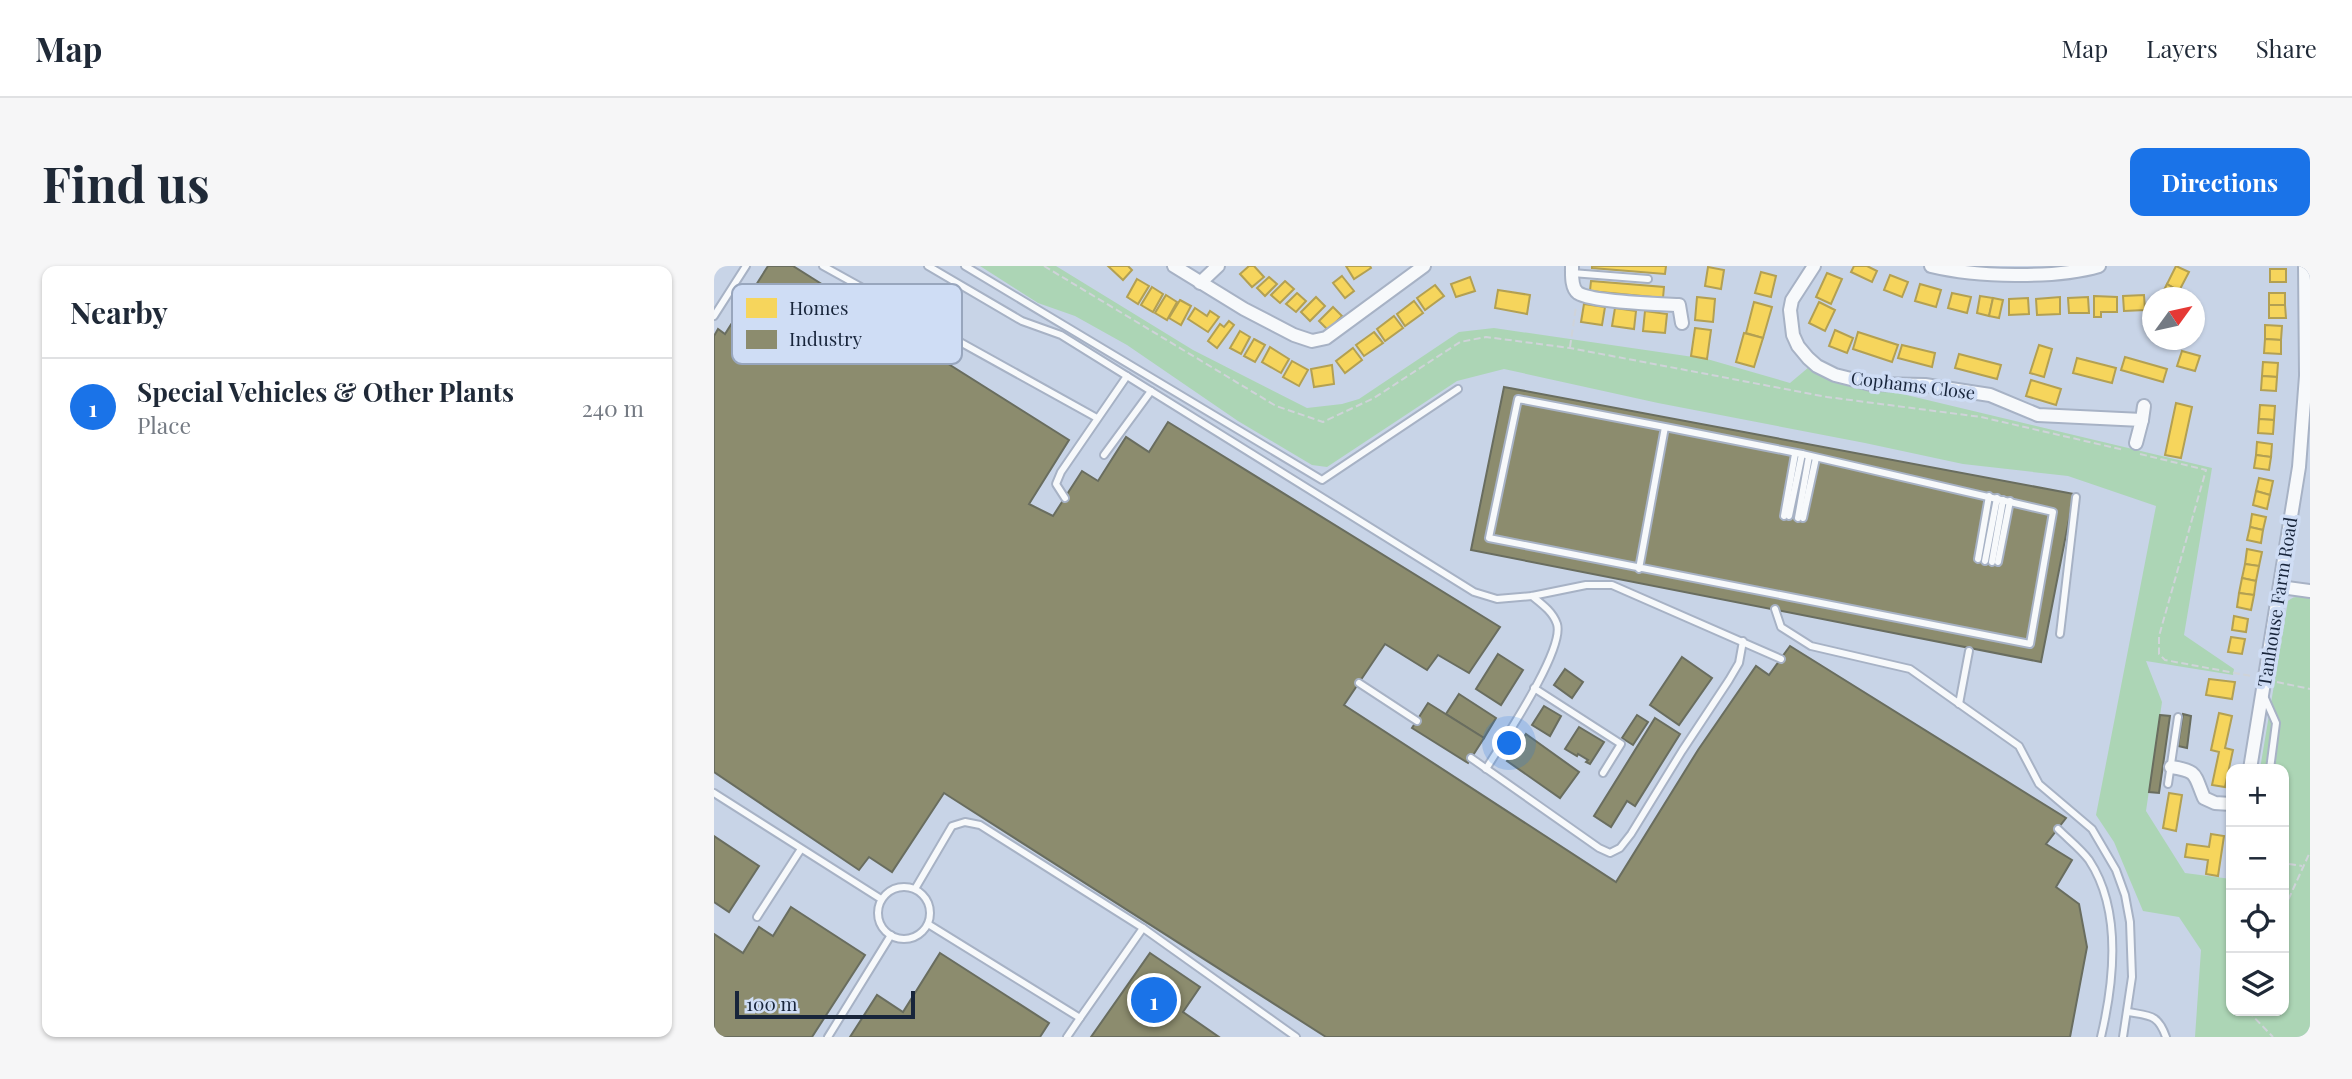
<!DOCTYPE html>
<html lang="en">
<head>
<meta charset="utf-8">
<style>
  body { margin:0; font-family:"Playfair Display",serif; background:#f6f6f7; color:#1f2937 }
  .controls { position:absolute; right:21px; bottom:21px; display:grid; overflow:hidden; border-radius:14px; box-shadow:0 2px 5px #0004 }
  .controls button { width:63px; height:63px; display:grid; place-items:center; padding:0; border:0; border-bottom:2px solid #e0e1e3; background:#fff; color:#1f2937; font:35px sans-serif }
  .compass { position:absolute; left:1428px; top:21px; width:63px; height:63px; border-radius:50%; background:#fff; box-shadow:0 2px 5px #0004; rotate:57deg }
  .scale { position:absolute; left:21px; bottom:18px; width:180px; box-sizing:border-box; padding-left:7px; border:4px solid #18253b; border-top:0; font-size:19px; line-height:24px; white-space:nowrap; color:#18253b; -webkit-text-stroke:5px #cfddf5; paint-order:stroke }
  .you { position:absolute; left:796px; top:478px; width:24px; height:24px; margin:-18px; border:5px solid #fff; border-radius:50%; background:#1a73e8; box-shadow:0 0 0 10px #1a73e833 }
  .badge { display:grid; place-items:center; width:46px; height:46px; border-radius:50%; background:#1a73e8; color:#fff; font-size:23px; font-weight:700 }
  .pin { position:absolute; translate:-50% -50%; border:4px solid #fff; box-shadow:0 2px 7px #0006 }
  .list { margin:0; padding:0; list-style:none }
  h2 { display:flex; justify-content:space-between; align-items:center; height:91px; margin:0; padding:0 28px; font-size:30px }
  h2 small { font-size:23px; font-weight:400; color:#747a83 }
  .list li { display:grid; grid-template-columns:46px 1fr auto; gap:21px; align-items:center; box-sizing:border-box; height:98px; padding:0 28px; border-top:2px solid #e0e1e3 }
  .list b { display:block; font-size:26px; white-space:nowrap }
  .list p { margin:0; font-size:23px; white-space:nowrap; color:#747a83 }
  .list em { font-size:23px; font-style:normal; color:#747a83 }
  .icon { flex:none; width:38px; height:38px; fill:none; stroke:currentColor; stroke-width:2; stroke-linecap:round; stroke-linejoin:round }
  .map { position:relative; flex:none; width:1596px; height:771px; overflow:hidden; border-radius:14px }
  header { display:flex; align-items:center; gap:42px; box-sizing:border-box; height:98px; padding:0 35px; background:#fff; border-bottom:2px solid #e0e1e3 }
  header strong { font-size:33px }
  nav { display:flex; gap:38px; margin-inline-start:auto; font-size:24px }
  .intro { display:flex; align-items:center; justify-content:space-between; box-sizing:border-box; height:168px; padding:0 42px }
  h1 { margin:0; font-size:49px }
  .button { padding:18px 32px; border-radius:14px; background:#1a73e8; color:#fff; font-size:24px; font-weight:700 }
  main { display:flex; gap:42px; padding:0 42px }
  aside { flex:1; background:#fff; border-radius:14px; box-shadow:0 2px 5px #0004 }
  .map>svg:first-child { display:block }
</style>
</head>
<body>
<header>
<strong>Map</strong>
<nav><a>Map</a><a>Layers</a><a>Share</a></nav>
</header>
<div class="intro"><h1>Find us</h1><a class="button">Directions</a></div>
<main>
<aside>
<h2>Nearby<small></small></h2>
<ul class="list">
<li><span class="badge">1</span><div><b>Special Vehicles &amp; Other Plants</b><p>Place</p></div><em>240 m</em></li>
</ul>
</aside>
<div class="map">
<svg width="1596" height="771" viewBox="0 0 1596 771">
  <rect width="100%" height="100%" fill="#c8d4e7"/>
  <path fill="#acd5b5" d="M266,0H342L479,84L593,142L628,138L645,133L745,66L780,62L993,93L1076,117L1095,101C1128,120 1147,121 1184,127L1498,202L1470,369L1520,403L1519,409L1432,395L1448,436L1432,545L1471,607L1517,613V745H1570V503H1546L1574,335C1581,329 1587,331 1596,332V771H1481L1487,684L1465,651L1429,645L1400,576L1382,549L1442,240L1354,210L1249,198L1151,177L944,137L790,103L743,115L613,201L598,199L524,155L413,79L361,50L324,37Z"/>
  <g fill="#f6d55c" stroke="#b3a052" stroke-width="2">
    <path d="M394,0H414L418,4L409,14Z"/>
    <path d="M535,0H540L550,11L538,21L526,8Z"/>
    <path d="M632,0H656L657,2L640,13Z"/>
    <path d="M878,0H952L951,8L878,2Z"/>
    <path d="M1140,0H1153L1163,5L1158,16L1137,6Z"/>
    <path d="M1462,0L1475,6L1465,25L1453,18Z"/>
    <path d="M994,1L1010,4L1007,23L991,20Z"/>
    <rect x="1556" y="3" width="16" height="13"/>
    <path d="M1047,6L1062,10L1057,31L1041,27Z"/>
    <path d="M1113,7L1128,13L1117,38L1102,31Z"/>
    <path d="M1176,9L1194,16L1188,31L1170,24Z"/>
    <path d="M628,10L640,25L631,32L619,17Z"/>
    <path d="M555,11L563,18L551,30L543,22Z"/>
    <path d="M756,11L761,25L742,31L737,18Z"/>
    <path d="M423,13L435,20L424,38L413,31Z"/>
    <path d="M571,15L580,23L566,37L557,29Z"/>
    <path d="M877,15L950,21L949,32L876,25Z"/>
    <path d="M1206,18L1227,24L1222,41L1201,35Z"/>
    <path d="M1453,18L1465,25L1462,32H1446Z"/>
    <path d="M721,19L730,30L711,44L703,32Z"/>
    <path d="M438,21L449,28L439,46L427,39Z"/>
    <path d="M784,24L816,29L813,48L781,42Z"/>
    <path d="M583,27L592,35L582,46L572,38Z"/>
    <path d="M1238,27L1257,31L1253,47L1234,42Z"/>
    <rect x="1555" y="27" width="16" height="12"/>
    <path d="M452,29L463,36L453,54L441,47Z"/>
    <path d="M1430,29L1431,44L1410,45L1409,30Z"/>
    <path d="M1266,30L1279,32L1275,50L1263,47Z"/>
    <path d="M1380,30L1403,31V46H1387V51H1380Z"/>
    <path d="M602,31L611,40L596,55L587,46Z"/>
    <path d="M983,31L1001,33L999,56L981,54Z"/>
    <path d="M1346,31V48L1323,49L1322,33Z"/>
    <path d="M1374,31L1375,47H1355L1354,32Z"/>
    <path d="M1279,32L1289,34L1285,52L1275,50Z"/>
    <path d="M1314,32L1315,48L1295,49V33Z"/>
    <path d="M466,34L477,40L467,59L455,52Z"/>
    <path d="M700,35L709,47L691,60L683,48Z"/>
    <path d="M1040,36L1058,41L1049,72L1032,67Z"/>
    <path d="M1105,36L1121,44L1111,65L1095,57Z"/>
    <path d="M870,38L891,41L888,59L867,56Z"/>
    <path d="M1555,39H1571L1572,52H1555Z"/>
    <path d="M619,41L628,50L614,64L605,55Z"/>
    <path d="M481,42L493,50L496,45L505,51L494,66L474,53Z"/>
    <path d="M901,42L922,45L920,63L898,60Z"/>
    <path d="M931,45L953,48L951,67L929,65Z"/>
    <path d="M680,50L689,62L671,75L663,63Z"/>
    <path d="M515,55L520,59L503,82L494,75L506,58L510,61Z"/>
    <path d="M1551,59L1568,60L1567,74L1551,73Z"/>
    <path d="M981,62L997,64L993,93L977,90Z"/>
    <path d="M1121,64L1139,72L1133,87L1115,80Z"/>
    <path d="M526,65L536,71L527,88L516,82Z"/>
    <path d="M660,66L669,77L650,90L642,79Z"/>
    <path d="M1144,66L1184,79L1178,96L1139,83Z"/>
    <path d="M1030,67L1049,72L1040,101L1022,96Z"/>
    <path d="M540,73L551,79L541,96L530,90Z"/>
    <path d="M1551,73L1567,74V88L1550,87Z"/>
    <path d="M1188,79L1221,87L1218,101L1184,92Z"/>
    <path d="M1325,79L1338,83L1330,111L1316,107Z"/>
    <path d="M556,81L575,93L567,107L548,96Z"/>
    <path d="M639,82L648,94L631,107L622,95Z"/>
    <path d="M1468,85L1486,90L1481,105L1463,100Z"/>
    <path d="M1245,88L1287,99L1283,113L1241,102Z"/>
    <path d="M1411,91L1453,103L1449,116L1407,104Z"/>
    <path d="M1363,92L1402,102L1398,117L1359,107Z"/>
    <path d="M578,95L594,104L585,120L569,111Z"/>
    <path d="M1549,96L1564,97L1563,111L1548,110Z"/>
    <path d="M618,99L620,118L600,121L597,103Z"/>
    <path d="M1548,110L1563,111L1562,125L1547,124Z"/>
    <path d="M1317,114L1347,123L1342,139L1312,130Z"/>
    <path d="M1462,137L1478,141L1467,192L1451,189Z"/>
    <path d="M1546,139L1561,140L1560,154L1545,153Z"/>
    <path d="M1545,153L1560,154L1559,168L1544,167Z"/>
    <path d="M1543,176L1558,178L1557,191L1542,189Z"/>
    <path d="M1542,189L1557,191L1555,204L1540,202Z"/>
    <path d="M1545,212L1559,215L1556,229L1542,225Z"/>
    <path d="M1542,225L1556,229L1553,243L1539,239Z"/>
    <path d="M1538,248L1552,251L1549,264L1536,261Z"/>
    <path d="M1536,261L1549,264L1547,277L1533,274Z"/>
    <path d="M1533,283L1548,286L1545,300L1531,298Z"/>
    <path d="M1531,298L1545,300L1542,315L1528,312Z"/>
    <path d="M1528,312L1542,315L1540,329L1525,327Z"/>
    <path d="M1525,327L1540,329L1537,344L1523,341Z"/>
    <path d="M1520,350L1534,353L1532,366L1518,364Z"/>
    <path d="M1517,371L1531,373L1528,388L1514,386Z"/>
    <path d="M1495,413L1521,416L1518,433L1492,429Z"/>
    <path d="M1505,447L1518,450L1511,482L1519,484L1511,521L1498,519L1505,486L1497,484Z"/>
    <path d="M1455,527L1468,529L1462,565L1449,562Z"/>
    <path d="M1497,568L1510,570L1504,610L1492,608L1494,594L1471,591L1473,578L1495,581Z"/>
  </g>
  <g fill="#8c8c6e" stroke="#696d5f" stroke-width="2">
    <path d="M54,0H79L355,174L315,238L339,250L368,205L384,215L412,171L435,186L454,156L786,361L755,407L724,389L713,404L671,378L630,439L902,616L984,484L1042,400L1055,409L1076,380L1352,552L1332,578L1358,594L1342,621L1365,638L1373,681L1356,771H612L230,527L178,606L155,591L145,604L0,506V70L4,63L11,68Z"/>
    <path d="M790,121L1360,228L1327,396L757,284Z"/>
    <path d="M784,388L809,404L787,439L762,423Z"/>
    <path d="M968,391L998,412L965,459L936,439Z"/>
    <path d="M851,403L869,416L858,432L840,419Z"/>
    <path d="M745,428L782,452L770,472L732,448Z"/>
    <path d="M714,437L770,472L754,497L698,462Z"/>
    <path d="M830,440L847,450L836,470L818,459Z"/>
    <path d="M1469,448L1477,450L1473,482L1464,480Z"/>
    <path d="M923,449L934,456L919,479L908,472Z"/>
    <path d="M1446,449L1456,450L1445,527L1435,526Z"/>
    <path d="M941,452L966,468L921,540L913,535L897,561L880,550Z"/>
    <path d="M865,461L890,476L876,498L872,496L874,494L864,488L863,490L851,483Z"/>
    <path d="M812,468L865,506L846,532L793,495Z"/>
    <path d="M0,570L45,600L15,646L0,636Z"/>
    <path d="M77,641L151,689L98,771H0V668L29,687L45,661L59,670Z"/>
    <path d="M226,687L335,757L326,771H136L163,729L189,746Z"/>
    <path d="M436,687L486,721L469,746L505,771H377Z"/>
  </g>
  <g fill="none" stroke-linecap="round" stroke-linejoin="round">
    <g stroke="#a7b2c5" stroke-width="10">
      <g id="service">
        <path d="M109,0L383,152"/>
        <path d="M214,0L308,55L347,69L760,326L783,333L818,330L872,319H898L1067,393"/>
        <path d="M251,0L608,214L744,123"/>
        <path d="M858,7L934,13"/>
        <path d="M0,50L32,0"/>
        <path d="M390,189L437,125"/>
        <path d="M351,232L342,218L347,206L413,110"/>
        <path d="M1070,250L1081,188"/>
        <path d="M1075,250L1088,188"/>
        <path d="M1084,252L1095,190"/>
        <path d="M1089,252L1102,192"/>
        <path d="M1264,293L1275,230"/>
        <path d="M1271,295L1283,232"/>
        <path d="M1278,296L1289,234"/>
        <path d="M1284,296L1296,235"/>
        <path d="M925,303L951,161L804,133L775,272L1316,378L1339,246L1088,188L951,161"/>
        <path d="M1061,343L1067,361L1097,380L1196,403L1305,480L1325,518L1378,563L1402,604L1411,629L1416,656L1418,711L1409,771"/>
        <path d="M1346,368L1362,231"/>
        <path d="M645,417L703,455"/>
        <path d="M820,422L907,478L889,507"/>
        <path d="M1550,430L1562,457L1556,503"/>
        <path d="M1245,438L1255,385"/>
        <path d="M757,492L885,582L896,587L906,582L917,568L968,485L1015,414L1025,397L1029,375"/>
        <path d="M772,503C787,478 851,384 843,358C839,346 828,338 818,330"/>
        <path d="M1454,518L1464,451"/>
        <path d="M0,527L167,633"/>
        <path d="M1344,563C1354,573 1367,583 1375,594C1408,644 1400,716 1387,771"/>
        <circle cx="190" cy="647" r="26"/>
        <path d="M201,623L238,560L251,556L266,559L429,662"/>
        <path d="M43,651L87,583"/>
        <path d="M214,658L366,752L429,662L582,771"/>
        <path d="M1414,746C1436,750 1444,748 1452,771"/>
        <path d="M114,771L177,669"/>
        <path d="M353,771L366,752"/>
      </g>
    </g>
    <g stroke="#a7b2c5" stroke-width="16">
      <g id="minor">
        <path d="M460,0L530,43L580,69L598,75L612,72L710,0"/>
        <path d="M858,0C858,8 857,22 864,27C878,36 945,38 965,39L968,57"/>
        <path d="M1100,0L1078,34L1076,44L1079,69L1084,80L1094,92L1103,100L1121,109L1157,118L1211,119L1276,129L1324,149L1428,154L1422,177"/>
        <path d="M1217,0C1262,11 1341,13 1385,0"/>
        <path d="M486,17L504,0"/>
        <path d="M1428,154L1430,140"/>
        <path d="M1566,321L1596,325"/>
        <path d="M1457,501C1484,505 1480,508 1490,532L1501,537L1517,538"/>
        <path d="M1536,503L1585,201L1592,110L1591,0"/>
      </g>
    </g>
    <g stroke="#cfd3d9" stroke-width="2" stroke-dasharray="7 3.5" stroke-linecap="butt">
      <path d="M330,0L562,140L609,156L660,132L746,76L772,71L856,82L1113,131L1267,151L1410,184"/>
      <path d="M856,81L862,41"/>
      <path d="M1426,188L1492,204L1445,370V388L1451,394L1537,410"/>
      <path d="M1563,416L1596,423"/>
      <path d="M1575,598L1588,600"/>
      <path d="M1570,643L1596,586"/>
      <path d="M1534,745L1559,771"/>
    </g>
    <use href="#service" stroke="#f7f9fb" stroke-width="6"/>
    <use href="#minor" stroke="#f7f9fb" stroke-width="12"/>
  </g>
  <g text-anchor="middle" stroke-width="7" stroke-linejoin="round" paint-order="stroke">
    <g font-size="18" fill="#18253b" stroke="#cfddf5">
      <text transform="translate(1199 120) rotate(7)" y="6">Cophams Close</text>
      <text transform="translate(1564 336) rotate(-81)" y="6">Tanhouse Farm Road</text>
    </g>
  </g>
  <rect x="18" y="18" width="230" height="80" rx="10" fill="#cfddf5" stroke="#98a6bd" stroke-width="2"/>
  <rect x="32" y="32" width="31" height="20" fill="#f6d55c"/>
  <rect x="32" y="64" width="31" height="19" fill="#8c8c6e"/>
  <g font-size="19" fill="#18253b">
    <text x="75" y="49">Homes</text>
    <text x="75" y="80">Industry</text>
  </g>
</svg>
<div class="controls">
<button>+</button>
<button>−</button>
<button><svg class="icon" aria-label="locate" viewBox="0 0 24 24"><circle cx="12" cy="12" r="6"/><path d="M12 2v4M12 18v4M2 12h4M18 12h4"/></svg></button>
<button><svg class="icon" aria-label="layers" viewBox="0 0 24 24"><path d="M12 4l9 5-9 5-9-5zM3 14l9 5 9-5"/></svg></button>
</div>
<svg class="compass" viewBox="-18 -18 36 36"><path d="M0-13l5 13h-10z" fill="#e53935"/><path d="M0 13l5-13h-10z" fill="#747a83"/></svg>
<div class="scale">100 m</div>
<div class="you"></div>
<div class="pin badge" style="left:440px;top:734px">1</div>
</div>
</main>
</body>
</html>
